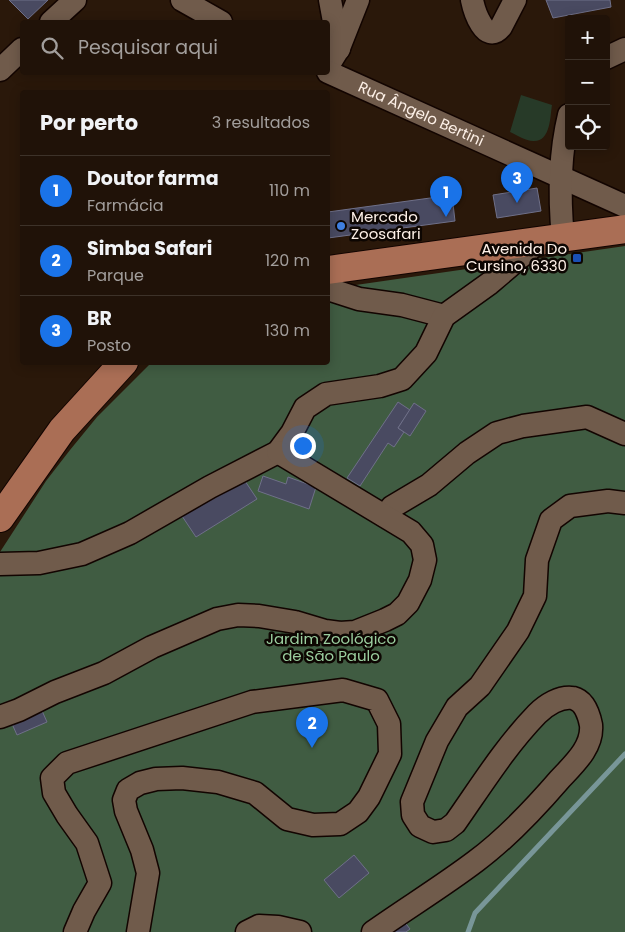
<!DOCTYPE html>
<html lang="pt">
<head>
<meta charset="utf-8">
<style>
  body { margin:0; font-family:Poppins,sans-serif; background:#2d2016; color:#f1f3f6 }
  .controls { position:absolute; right:15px; top:15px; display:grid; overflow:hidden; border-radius:5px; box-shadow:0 2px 12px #0003 }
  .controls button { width:45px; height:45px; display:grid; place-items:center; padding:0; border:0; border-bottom:1px solid #3d3229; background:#201208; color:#f1f3f6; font:25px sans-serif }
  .you { position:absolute; left:302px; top:445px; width:18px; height:18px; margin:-12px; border:4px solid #fff; border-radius:50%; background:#1a73e8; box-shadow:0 0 0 8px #1a73e833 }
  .badge { display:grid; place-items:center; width:32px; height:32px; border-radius:50%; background:#1a73e8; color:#fff; font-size:16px; font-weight:700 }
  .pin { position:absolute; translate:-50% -41px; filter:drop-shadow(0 1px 2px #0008) }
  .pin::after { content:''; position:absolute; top:26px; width:18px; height:15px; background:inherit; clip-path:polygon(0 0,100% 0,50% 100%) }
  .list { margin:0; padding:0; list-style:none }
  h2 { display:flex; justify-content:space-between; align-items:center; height:65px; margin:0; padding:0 20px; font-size:21px }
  h2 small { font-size:16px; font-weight:400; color:#a29e9c }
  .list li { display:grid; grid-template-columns:32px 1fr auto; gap:15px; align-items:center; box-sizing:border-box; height:70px; padding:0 20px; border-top:1px solid #3d3229 }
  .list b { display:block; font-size:19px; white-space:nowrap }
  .list p { margin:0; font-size:16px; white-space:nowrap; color:#a29e9c }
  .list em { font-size:16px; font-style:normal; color:#a29e9c }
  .icon { flex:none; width:28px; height:28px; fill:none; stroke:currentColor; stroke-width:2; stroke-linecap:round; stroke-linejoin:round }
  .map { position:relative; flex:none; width:625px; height:932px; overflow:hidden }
  .search { position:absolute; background:#201208; box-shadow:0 2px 12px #0003; left:20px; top:20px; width:310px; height:55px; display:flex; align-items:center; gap:12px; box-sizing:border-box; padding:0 18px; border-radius:5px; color:#a29e9c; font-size:19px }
  .panel { position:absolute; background:#201208; box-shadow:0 2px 12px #0003; left:20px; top:90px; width:310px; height:275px; border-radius:5px }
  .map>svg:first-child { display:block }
</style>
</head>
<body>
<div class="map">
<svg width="625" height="932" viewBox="0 0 625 932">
  <rect width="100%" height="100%" fill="#2a180a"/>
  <path fill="#273a28" d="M521,95L552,105C550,116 551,142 533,141C526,141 517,135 510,132Z"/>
  <path fill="#405c42" d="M625,246V932H0V552L46,481L70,450L97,417L151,363L328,362V289Z"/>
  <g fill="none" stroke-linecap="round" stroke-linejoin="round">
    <path stroke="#789698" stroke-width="5" d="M468,932L475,913L625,754"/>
  </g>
  <g fill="#494a61" stroke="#6f7089">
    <path d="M9,0H48L28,19Z"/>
    <path d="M546,0H610L611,7L553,18Z"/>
    <path d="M537,188L541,211L497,218L493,195Z"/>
    <path d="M452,195L455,221L328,238V212Z"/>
    <path d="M398,402L410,410L398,428L404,432L394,447L388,443L360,486L347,478Z"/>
    <path d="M414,403L426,411L410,436L398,428Z"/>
    <path d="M263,476L286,484L288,477L316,487L309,509L258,491Z"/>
    <path d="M243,478L257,499L196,537L182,516Z"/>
    <path d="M39,704L47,722L17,735L9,717Z"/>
    <path d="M354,855L369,873L339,898L324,880Z"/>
    <path d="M403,920L410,929L406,932H386Z"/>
  </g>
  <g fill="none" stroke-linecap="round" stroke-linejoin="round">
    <g stroke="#120400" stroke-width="25">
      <g id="minor">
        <path d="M182,0L221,22"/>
        <path d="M330,0L339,49"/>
        <path d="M472,0C474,10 485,46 501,27L515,0"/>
        <path d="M51,22L75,0"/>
        <path d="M606,58L625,49"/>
        <path d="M328,66L339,48L358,0"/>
        <path d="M0,70L22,49"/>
        <path id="s1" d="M328,72L625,206"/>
        <path d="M563,238C559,196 559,156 569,115"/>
        <path d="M328,289L359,299L402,305L444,316"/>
        <path d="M385,516L392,507L429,485L467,453L497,433L523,426L587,417L625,434"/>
        <path d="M0,564L39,563L82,554L130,533L210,487L278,452L292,433L305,408L326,394L380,386L402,379L426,353L444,316L490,283L538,242"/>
        <path d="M0,717L19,710L55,692L104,673L152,647L217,619L238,615L259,616L295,622L325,631L340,633L355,632L385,620L397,614L408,603L420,580L425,560L422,545L411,532L278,452"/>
        <path d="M75,932L84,911L100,883L87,843L67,815L54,793L52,778L67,763L252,702L343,690L377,700L389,724L390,754L369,797L358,812L340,824L313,825L287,819L255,793L218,782L182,778L156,779L140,783L128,790L124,800L126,811L142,850L148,873L138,932"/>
        <path d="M247,932L259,926L278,927L300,932"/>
        <path d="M373,932C407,908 443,886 476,861C507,838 535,808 560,779C574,764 593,747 591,725C589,715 585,701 573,698C560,696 546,705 537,714C505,747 481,786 455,823L446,830L433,832L420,826L413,815L412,802L437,741L457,707L480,686L518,631L535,596L537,560L551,520L570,506L608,501L625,503"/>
      </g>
    </g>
    <g stroke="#120400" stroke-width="30">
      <g id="major">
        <path d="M328,270L625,229"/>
        <path d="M0,518L62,430L124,362"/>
      </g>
    </g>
    <use href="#minor" stroke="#705b4b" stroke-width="22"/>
    <use href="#major" stroke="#aa6e55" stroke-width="28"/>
  </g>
  <circle fill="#3f7fe0" stroke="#0d0602" stroke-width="2" cx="341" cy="226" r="5"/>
  <rect fill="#1a4fb4" stroke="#0d0602" stroke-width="2" x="572" y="253" width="10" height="10" rx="2.5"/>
  <g text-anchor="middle" stroke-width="5" stroke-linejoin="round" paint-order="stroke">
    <g font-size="15" fill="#fdf0e7" stroke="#0d0602">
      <text dy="5" stroke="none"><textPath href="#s1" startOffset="102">Rua Ângelo Bertini</textPath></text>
    </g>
    <g font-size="15" fill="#fdf0e7" stroke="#0d0602" text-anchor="start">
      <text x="351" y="222">Mercado<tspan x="351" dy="17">Zoosafari</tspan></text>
      <text x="567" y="254" text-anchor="end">Avenida Do<tspan x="567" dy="17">Cursino, 6330</tspan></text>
    </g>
    <g font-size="15" fill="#9bce9f" stroke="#0d0602">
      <text x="331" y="644">Jardim Zoológico<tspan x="331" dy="17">de São Paulo</tspan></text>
    </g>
  </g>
</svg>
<div class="controls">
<button>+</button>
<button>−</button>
<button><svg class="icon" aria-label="locate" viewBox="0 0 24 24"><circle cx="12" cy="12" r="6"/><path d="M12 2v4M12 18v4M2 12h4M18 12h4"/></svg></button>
</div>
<div class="you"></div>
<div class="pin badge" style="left:446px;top:217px">1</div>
<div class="pin badge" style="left:312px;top:748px">2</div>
<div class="pin badge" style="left:517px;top:203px">3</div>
<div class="search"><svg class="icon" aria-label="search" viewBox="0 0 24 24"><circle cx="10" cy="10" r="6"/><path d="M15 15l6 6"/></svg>Pesquisar aqui</div>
<section class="panel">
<h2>Por perto<small>3 resultados</small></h2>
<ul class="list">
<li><span class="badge">1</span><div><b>Doutor farma</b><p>Farmácia</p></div><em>110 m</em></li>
<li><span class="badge">2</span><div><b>Simba Safari</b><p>Parque</p></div><em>120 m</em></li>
<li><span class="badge">3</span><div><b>BR</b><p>Posto</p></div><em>130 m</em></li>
</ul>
</section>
</div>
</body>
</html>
